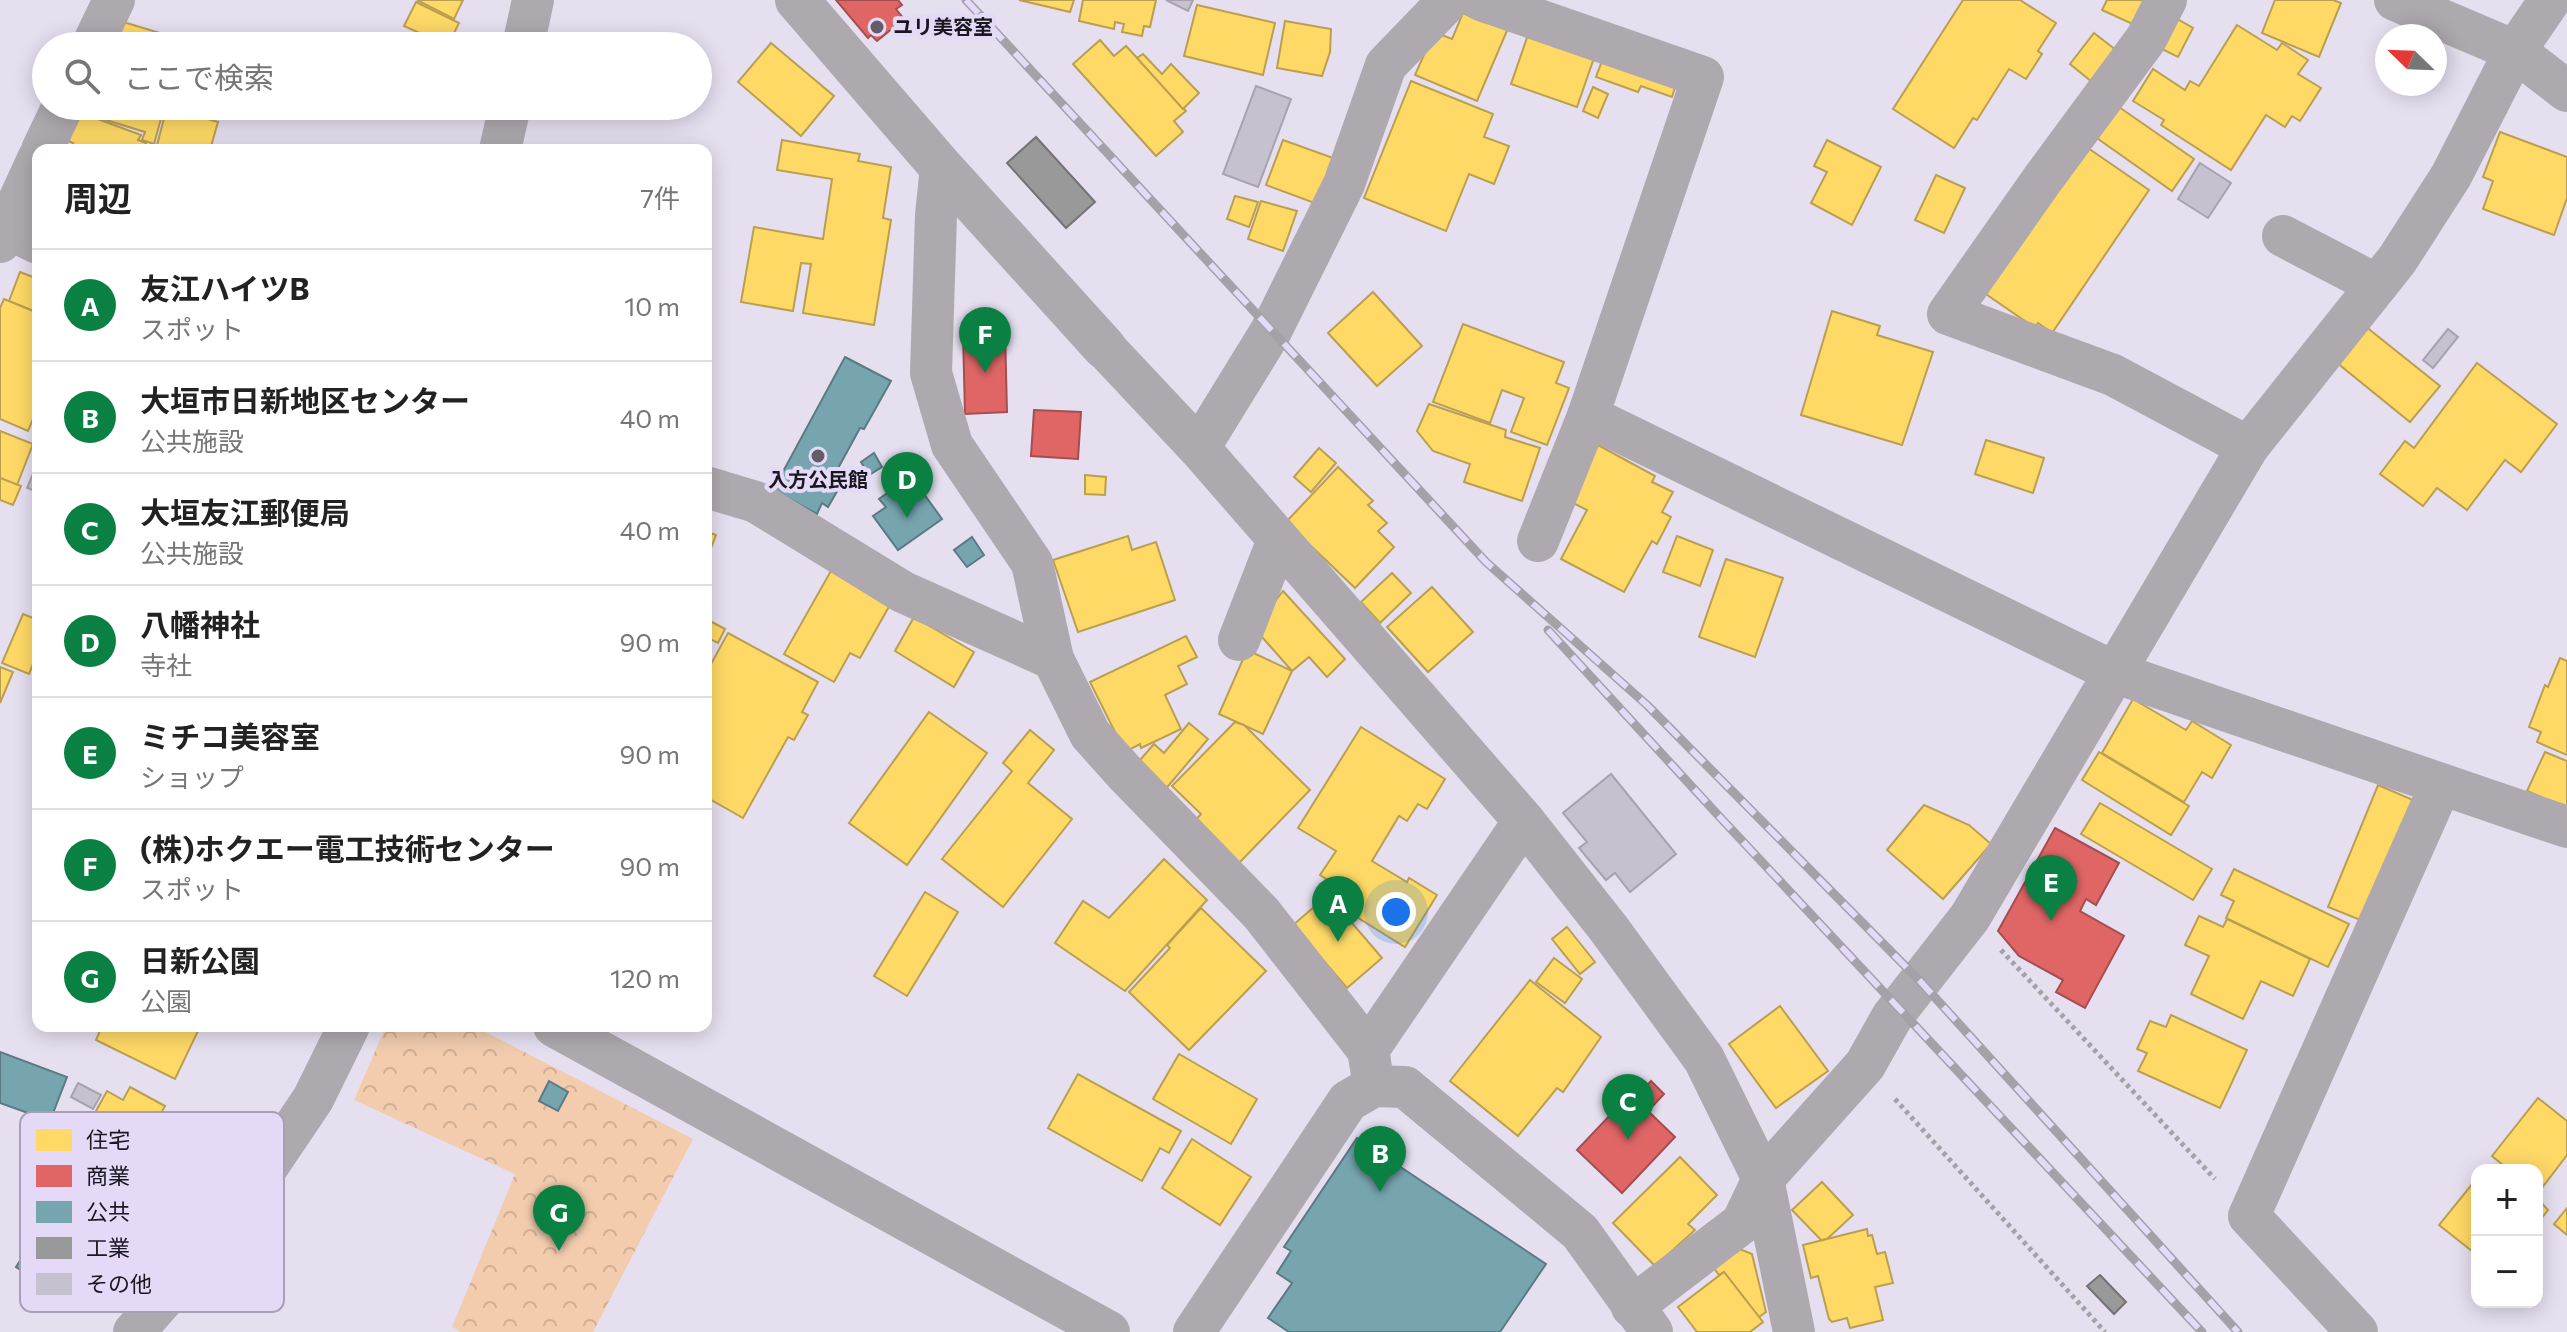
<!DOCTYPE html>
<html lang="ja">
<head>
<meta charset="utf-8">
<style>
  body { margin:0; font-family:Commissioner,"Noto Sans JP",sans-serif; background:#f6f6f6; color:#222 }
  .controls { position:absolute; right:24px; bottom:24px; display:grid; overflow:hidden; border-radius:16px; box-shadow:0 4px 20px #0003 }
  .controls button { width:72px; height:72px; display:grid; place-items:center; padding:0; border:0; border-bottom:2px solid #e0e0e0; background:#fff; color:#222; font:40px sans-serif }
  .compass { position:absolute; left:2375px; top:24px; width:72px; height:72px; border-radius:50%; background:#fff; box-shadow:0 4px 20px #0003; rotate:293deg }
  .you { position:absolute; left:1396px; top:912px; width:28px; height:28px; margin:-20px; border:6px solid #fff; border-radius:50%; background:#1a73e8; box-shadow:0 0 0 12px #1a73e833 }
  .badge { display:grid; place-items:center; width:52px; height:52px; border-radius:50%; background:#0b8043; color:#fff; font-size:26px; font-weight:700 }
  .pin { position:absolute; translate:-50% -66px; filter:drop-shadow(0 2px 4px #0008) }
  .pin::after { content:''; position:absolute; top:42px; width:28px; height:24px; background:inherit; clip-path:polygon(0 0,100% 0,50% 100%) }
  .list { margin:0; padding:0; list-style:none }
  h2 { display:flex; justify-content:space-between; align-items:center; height:104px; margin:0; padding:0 32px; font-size:34px }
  h2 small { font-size:26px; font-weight:400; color:#767676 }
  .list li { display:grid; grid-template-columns:52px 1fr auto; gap:24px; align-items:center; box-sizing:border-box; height:112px; padding:0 32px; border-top:2px solid #e0e0e0 }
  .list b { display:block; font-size:30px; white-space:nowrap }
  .list p { margin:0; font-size:26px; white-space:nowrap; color:#767676 }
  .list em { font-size:26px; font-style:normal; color:#767676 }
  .icon { flex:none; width:44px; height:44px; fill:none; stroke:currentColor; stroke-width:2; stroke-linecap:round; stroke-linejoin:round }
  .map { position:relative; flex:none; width:2567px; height:1332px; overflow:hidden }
  .search { position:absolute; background:#fff; box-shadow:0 4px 20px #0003; left:32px; top:32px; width:680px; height:88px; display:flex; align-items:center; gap:20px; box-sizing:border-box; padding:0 28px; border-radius:44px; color:#767676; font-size:30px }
  .panel { position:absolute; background:#fff; box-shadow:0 4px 20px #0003; left:32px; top:144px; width:680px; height:888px; border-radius:16px }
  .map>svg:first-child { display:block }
</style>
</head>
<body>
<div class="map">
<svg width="2567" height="1332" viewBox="0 0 2567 1332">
  <defs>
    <pattern id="park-crowns" width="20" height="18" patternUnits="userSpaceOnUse" patternTransform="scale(2)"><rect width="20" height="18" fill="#f3ccae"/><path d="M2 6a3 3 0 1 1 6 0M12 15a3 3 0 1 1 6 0" fill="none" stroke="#d0ae95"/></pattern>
  </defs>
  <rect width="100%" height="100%" fill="#e5dff0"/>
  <path fill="url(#park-crowns)" d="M386,1026H474L693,1139L593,1332H461L452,1327L515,1174L354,1100Z"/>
  <g fill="#ffd966" stroke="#bb9f51" stroke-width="2">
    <path d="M417,0H463L454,19Z"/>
    <path d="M1019,0H1074L1070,12Z"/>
    <path d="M1083,0H1156L1150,27L1144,26L1142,36L1122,32L1124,24L1115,22L1114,29L1079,21Z"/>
    <path d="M1963,0H2020L2056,23L2038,51L2042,54L2026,79L2009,69L1977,120L1973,118L1954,148L1893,109Z"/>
    <path d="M2107,0H2152L2139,27L2102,10Z"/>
    <path d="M2275,0H2333L2341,3L2319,57L2262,33Z"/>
    <path d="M416,2L459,23L448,46L404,26Z"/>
    <path d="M1197,5L1275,23L1263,75L1184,56Z"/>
    <path d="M1463,13L1483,22L1509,26L1477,101L1415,75L1434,32L1452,39Z"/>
    <path d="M2172,16L2193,28L2178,57L2156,46Z"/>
    <path d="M120,21L173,37L170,46H107Z"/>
    <path d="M1285,21L1331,29L1330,52L1322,76L1277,68Z"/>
    <path d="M2237,25L2277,50L2282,43L2308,60L2298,74L2321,88L2300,121L2292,116L2285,127L2266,115L2231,170L2161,125L2164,120L2133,101L2153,69L2185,90L2190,81L2199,86Z"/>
    <path d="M1530,29L1596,52L1577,107L1511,84Z"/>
    <path d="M2094,33L2121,54L2097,86L2070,64Z"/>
    <path d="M1100,40L1114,56L1126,46L1186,111L1174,121L1183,132L1156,156L1073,64Z"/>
    <path d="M771,43L834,96L801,136L738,82Z"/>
    <path d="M1605,53L1678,78L1672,97L1641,86L1638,92L1596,77Z"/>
    <path d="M1143,54L1162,74L1171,64L1199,93L1183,109L1137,58Z"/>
    <path d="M1411,81L1493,114L1484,137L1509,146L1494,184L1469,174L1446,231L1364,198Z"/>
    <path d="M1593,87L1608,94L1598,118L1583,111Z"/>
    <path d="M2116,105L2194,159L2172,191L2094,136Z"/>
    <path d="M82,106H155L154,108L163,111L154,144L142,140L145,132L80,112Z"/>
    <path d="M167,107L218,122L210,150H174L157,145Z"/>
    <path d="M76,111L141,135L138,140L146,143L143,150H71L73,143L66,140Z"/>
    <path d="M2500,132L2567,157V198L2554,235L2483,209L2493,181L2483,177Z"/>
    <path d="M782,140L860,154L858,161L891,167L883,218L891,220L874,325L803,313L811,264L801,263L793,311L741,302L754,227L823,239L832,179L777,170Z"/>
    <path d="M1283,140L1336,159L1320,205L1266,185Z"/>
    <path d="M1827,140L1881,167L1852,225L1811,203L1827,172L1814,166Z"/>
    <path d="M2085,146L2149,190L2052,333L2038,323L2035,328L1980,290Z"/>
    <path d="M1936,175L1965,188L1944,233L1915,220Z"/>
    <path d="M1235,196L1258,202L1249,227L1227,219Z"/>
    <path d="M1261,201L1297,211L1283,251L1248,239Z"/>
    <path d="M20,272L38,279V313L9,301Z"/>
    <path d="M1373,292L1422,346L1377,386L1328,333Z"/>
    <path d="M4,299L38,313V330L34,341L38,343V407L28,431L0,419V308Z"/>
    <path d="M1832,311L1880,326L1877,335L1933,352L1902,445L1801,415Z"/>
    <path d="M1463,324L1564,362L1556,383L1569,388L1547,445L1511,432L1524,398L1502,390L1490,423L1433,402Z"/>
    <path d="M2365,326L2440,386L2410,422L2336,362Z"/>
    <path d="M2477,363L2557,424L2521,472L2505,460L2467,510L2437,488L2423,506L2380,474L2405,441L2414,448Z"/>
    <path d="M1429,404L1506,430L1505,437L1540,448L1522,501L1464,482L1470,464L1433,451L1417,431Z"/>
    <path d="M0,431L33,444L17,485L0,478Z"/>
    <path d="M1986,440L2044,458L2033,493L1975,474Z"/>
    <path d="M1598,445L1655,476L1652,482L1673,492L1662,512L1671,517L1657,544L1652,541L1624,592L1561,559L1587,510L1569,501Z"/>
    <path d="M1319,448L1336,463L1311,492L1294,477Z"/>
    <path d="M1338,467L1373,501L1368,505L1387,523L1378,531L1394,547L1355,588L1286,522Z"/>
    <path d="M1085,475L1106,477L1105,495L1085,494Z"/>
    <path d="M0,478L21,486L13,505L0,500Z"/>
    <path d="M706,531L716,535L706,561Z"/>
    <path d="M1128,536L1132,550L1156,542L1175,600L1078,632L1053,560Z"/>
    <path d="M1677,536L1713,550L1700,586L1663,572Z"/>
    <path d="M1726,559L1783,578L1755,657L1699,637Z"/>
    <path d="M832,569L891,603L860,658L850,653L834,682L784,654Z"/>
    <path d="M1392,573L1411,593L1380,623L1361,602Z"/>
    <path d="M1432,587L1473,632L1428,672L1387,627Z"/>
    <path d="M1283,591L1345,659L1327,677L1309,657L1292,671L1254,628Z"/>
    <path d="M23,614L38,620V652L29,674L2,663Z"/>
    <path d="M914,617L974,652L954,687L895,651Z"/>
    <path d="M712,622L725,629L718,643L706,637Z"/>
    <path d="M728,633L818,682L802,712L808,715L794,740L788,737L743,818L706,797V673Z"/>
    <path d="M1186,636L1197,657L1178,666L1187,684L1165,695L1181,729L1141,748L1140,744L1125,752L1090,682Z"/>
    <path d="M1247,650L1292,671L1263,734L1219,714Z"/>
    <path d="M2560,658L2567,661V755L2537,742L2541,732L2529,727L2545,685L2548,687Z"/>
    <path d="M0,667L13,672L0,703Z"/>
    <path d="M2133,699L2186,730L2192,721L2231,745L2212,778L2202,772L2184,802L2102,753Z"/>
    <path d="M929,712L987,753L907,865L849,823Z"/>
    <path d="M1235,722L1244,725L1310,790L1238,864L1195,821L1201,814L1172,786Z"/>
    <path d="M1189,723L1208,739L1163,792L1134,767L1154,744L1164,753Z"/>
    <path d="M1361,727L1445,779L1427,809L1418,804L1407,821L1399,816L1372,861L1407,882L1409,878L1437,895L1405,947L1355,916L1360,909L1330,890L1334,884L1320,875L1336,851L1298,828Z"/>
    <path d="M1030,730L1054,750L1028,783L1072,819L1003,907L942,859L1012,771L1003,763Z"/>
    <path d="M2099,752L2189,806L2171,835L2082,780Z"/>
    <path d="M2545,752L2567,761V808L2527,791Z"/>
    <path d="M2378,785L2413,800L2363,921L2328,907Z"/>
    <path d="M2100,803L2212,869L2193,900L2081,834Z"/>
    <path d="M1924,805L1969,825L1991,844L1943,899L1887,850Z"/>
    <path d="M1164,859L1207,900L1125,991L1055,943L1083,901L1109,918Z"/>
    <path d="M2234,869L2349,924L2328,967L2226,918L2234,901L2221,895Z"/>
    <path d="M925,892L958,912L907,996L874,976Z"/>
    <path d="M1328,895L1382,958L1347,988L1293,925Z"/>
    <path d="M1201,908L1266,971L1189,1050L1129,992L1170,948L1167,945Z"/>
    <path d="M2199,916L2223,927L2227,919L2310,959L2293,996L2261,981L2243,1019L2191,994L2209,956L2185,945Z"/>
    <path d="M1567,927L1595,962L1580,974L1552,939Z"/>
    <path d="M1554,958L1582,979L1565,1003L1536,982Z"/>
    <path d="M1530,980L1601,1037L1563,1092L1557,1088L1518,1136L1450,1081Z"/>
    <path d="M1780,1006L1828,1071L1776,1108L1729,1044Z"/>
    <path d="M2171,1015L2247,1050L2220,1108L2138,1071L2147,1053L2137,1049L2150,1021L2166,1027Z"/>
    <path d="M102,1026H194L199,1029L175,1079L96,1040Z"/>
    <path d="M1179,1054L1257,1099L1231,1144L1153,1099Z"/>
    <path d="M1078,1074L1181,1131L1169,1153L1160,1148L1142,1181L1048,1128Z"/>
    <path d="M130,1087L165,1106L159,1117L177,1127L174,1133L194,1145L179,1172L168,1166L148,1202L80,1163L101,1126L91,1120L107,1091L123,1100Z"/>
    <path d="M2538,1098L2567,1121V1155L2538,1193L2537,1170H2509L2492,1156Z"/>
    <path d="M1192,1139L1251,1177L1220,1225L1162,1188Z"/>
    <path d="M1680,1157L1717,1195L1688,1224L1695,1230L1655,1266L1613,1223Z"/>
    <path d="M2477,1178V1255L2439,1225Z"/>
    <path d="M1822,1182L1853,1215L1827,1239L1821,1240L1792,1210Z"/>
    <path d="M2537,1198L2548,1210L2537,1224Z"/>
    <path d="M2567,1208V1235L2554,1224Z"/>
    <path d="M1867,1229L1868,1236L1872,1235L1877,1254L1885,1252L1893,1283L1875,1287L1883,1320L1850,1328L1847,1318L1832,1322L1829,1319L1818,1276L1811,1278L1803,1245Z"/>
    <path d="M1732,1246L1752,1254L1766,1312L1759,1317L1724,1272L1719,1275L1711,1264Z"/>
    <path d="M1724,1272L1763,1322L1750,1332H1697L1678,1307Z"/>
  </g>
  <g fill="#e06666" stroke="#a54e51" stroke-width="2">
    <path d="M836,0H898L902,5L896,9L904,19L877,41L871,35L868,38Z"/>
    <path d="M1005,332L1007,412L965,414L963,333Z"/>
    <path d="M1034,410L1081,412L1078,459L1031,456Z"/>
    <path d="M2055,828L2119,863L2096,905L2086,899L2080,911L2124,936L2085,1008L2056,992L2063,980L2019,956L1998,931Z"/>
    <path d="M1651,1081L1664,1094L1648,1111L1675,1137L1622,1193L1577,1150L1630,1094L1635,1098Z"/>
  </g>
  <g fill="#76a5af" stroke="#5b7a84" stroke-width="2">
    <path d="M845,357L891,381L864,429L860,428L830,483L839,488L828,507L822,503L817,514L773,490Z"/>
    <path d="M874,453L882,467L869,475L861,462Z"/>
    <path d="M916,483L942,519L898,550L873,516L886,507L879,499L900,484L905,492Z"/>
    <path d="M972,537L984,555L967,567L954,550Z"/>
    <path d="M0,1052L67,1077L50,1121L0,1103Z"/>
    <path d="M549,1081L568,1092L558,1111L539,1101Z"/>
    <path d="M1357,1138L1546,1264L1500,1332H1289L1268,1318L1292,1283L1277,1273L1291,1251L1284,1247Z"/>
    <path d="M35,1238L52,1250L32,1278L16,1267Z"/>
  </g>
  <g fill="#999" stroke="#737275" stroke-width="2">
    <path d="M1036,137L1095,202L1066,228L1007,163Z"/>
    <path d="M2100,1275L2126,1302L2114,1314L2087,1286Z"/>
  </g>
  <g fill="#c6c1ce" stroke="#a7a2b0" stroke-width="2">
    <path d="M1166,0H1193L1188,11Z"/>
    <path d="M1256,86L1291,99L1258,187L1223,174Z"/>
    <path d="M2200,163L2231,183L2208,218L2178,199Z"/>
    <path d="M2448,329L2458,337L2433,368L2423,360Z"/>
    <path d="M38,462V492L27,488Z"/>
    <path d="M1611,774L1676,854L1630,892L1615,873L1606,880L1579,848L1587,842L1563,813Z"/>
    <path d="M78,1083L101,1095L93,1109L71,1097Z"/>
  </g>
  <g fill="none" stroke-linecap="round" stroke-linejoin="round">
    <g stroke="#a5a2a7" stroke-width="5" stroke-dasharray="4 4" stroke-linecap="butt">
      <path d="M2001,950L2215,1179"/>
      <path d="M1895,1099L2105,1332"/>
    </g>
    <g stroke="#aea9ae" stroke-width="42">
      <path d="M1481,0L1703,77L1588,416L2116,673L2567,827"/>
      <path d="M2166,0L2146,39L2042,180L1948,314L2113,375L2248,447"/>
      <path d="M2395,0L2515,51L2567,91"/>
      <path d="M92,46L114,0"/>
      <path d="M523,46L533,0"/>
      <path d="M42,150L63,106"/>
      <path d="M500,150L510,106"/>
      <path d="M941,167L936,215L931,373L952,445L1032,563L1053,659"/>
      <path d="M0,225L38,243"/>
      <path d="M2283,236L2377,285"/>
      <path d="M0,242L38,159"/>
      <path d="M1104,347L1199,448L1524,821L1609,929L1704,1059L1763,1179L1794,1332"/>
      <path d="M1199,448L1271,331L1344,184L1386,65L1449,0"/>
      <path d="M706,487L756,502L903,592L1053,659L1090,734L1124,772L1261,913L1368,1050L1374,1086"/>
      <path d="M1538,541L1588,416"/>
      <path d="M1239,640L1278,540"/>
      <path d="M554,1026L1109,1332"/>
      <path d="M1368,1050L1524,821"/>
      <path d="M1632,1307L1742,1223L1763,1179L1865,1065L1892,1017L1970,917L2248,447L2397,260L2451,176L2515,51L2550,0"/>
      <path d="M134,1332L228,1225L313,1099L349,1026"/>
      <path d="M1194,1332L1348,1101L1374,1086L1405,1087L1580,1232L1652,1332"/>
      <path d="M2357,1332L2249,1216L2441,784"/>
    </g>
    <path stroke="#aea9ae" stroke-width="44" d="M797,0L941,167L1104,347"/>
    <g stroke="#a4a1a8" stroke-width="9">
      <g id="rail">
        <path d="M966,0L1486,562L1647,705L1921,982L2238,1332"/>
        <path d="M1548,630L1717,814L2202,1332"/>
      </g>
    </g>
    <use href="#rail" stroke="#e4d9f6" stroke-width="6" stroke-dasharray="18" stroke-linecap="butt"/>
  </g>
  <g fill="#625d69" stroke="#e4d9f6" stroke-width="3">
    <circle cx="877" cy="27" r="8"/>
    <circle cx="818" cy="456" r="8"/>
  </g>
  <g text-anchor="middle" stroke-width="8" stroke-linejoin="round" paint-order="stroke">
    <g font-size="20" font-weight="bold" fill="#1b1721" stroke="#e4d9f6" text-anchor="start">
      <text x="893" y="34">ユリ美容室</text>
      <text x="818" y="487" text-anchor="middle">入方公民館</text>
    </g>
  </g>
  <rect x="20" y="1112" width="264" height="200" rx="12" fill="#e4d9f6" stroke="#a89fb6" stroke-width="2"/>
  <rect x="36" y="1129" width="36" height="22" fill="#ffd966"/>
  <rect x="36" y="1165" width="36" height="22" fill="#e06666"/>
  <rect x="36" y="1201" width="36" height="22" fill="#76a5af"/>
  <rect x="36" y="1237" width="36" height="22" fill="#999"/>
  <rect x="36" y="1273" width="36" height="22" fill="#c6c1ce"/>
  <g font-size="22" fill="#1b1721">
    <text x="86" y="1148">住宅</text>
    <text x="86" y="1184">商業</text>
    <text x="86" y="1220">公共</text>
    <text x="86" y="1256">工業</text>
    <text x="86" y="1292">その他</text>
  </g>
</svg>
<div class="controls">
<button>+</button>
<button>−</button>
</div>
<svg class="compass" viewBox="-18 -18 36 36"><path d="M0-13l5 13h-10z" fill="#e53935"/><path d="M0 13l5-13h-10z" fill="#767676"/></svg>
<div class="you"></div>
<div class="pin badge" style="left:1338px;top:942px">A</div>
<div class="pin badge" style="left:1380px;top:1192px">B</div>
<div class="pin badge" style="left:1628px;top:1140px">C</div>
<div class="pin badge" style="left:907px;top:518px">D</div>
<div class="pin badge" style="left:2051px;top:921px">E</div>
<div class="pin badge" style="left:985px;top:373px">F</div>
<div class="pin badge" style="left:559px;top:1251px">G</div>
<div class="search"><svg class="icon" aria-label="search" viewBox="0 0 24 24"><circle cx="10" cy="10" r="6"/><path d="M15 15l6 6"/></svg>ここで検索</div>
<section class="panel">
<h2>周辺<small>7件</small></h2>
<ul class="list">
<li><span class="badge">A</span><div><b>友江ハイツB</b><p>スポット</p></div><em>10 m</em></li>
<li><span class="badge">B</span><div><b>大垣市日新地区センター</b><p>公共施設</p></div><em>40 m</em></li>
<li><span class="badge">C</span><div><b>大垣友江郵便局</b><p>公共施設</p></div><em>40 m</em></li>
<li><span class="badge">D</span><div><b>八幡神社</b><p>寺社</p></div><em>90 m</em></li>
<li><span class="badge">E</span><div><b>ミチコ美容室</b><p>ショップ</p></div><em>90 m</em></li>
<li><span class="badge">F</span><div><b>(株)ホクエー電工技術センター</b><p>スポット</p></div><em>90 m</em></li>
<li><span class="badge">G</span><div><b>日新公園</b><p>公園</p></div><em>120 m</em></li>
</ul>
</section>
</div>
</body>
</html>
